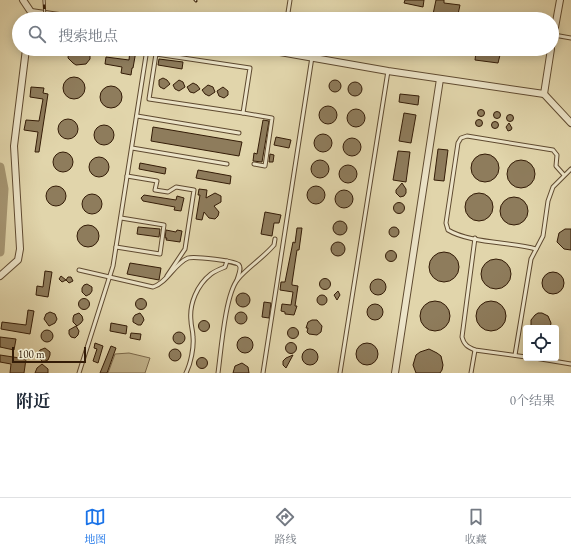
<!DOCTYPE html>
<html lang="zh">
<head>
<meta charset="utf-8">
<style>
  body { margin:0; font-family:"EB Garamond","Noto Serif SC",serif; background:#f2f2f3; color:#1f2937 }
  .controls { position:absolute; right:12px; bottom:12px; display:grid; overflow:hidden; border-radius:4px; box-shadow:0 2px 10px #0003 }
  .controls button { width:36px; height:36px; display:grid; place-items:center; padding:0; border:0; border-bottom:1px solid #e0e1e3; background:#fff; color:#1f2937; font:20px sans-serif }
  .scale { position:absolute; left:12px; bottom:10px; width:74px; box-sizing:border-box; padding-left:4px; border:2px solid #341c07; border-top:0; font-size:11px; line-height:14px; white-space:nowrap; color:#341c07; -webkit-text-stroke:3px #ece4c8; paint-order:stroke }
  .list { margin:0; padding:0; list-style:none }
  h2 { display:flex; justify-content:space-between; align-items:center; height:52px; margin:0; padding:0 16px; font-size:17px }
  h2 small { font-size:13px; font-weight:400; color:#747a83 }
  .icon { flex:none; width:22px; height:22px; fill:none; stroke:currentColor; stroke-width:2; stroke-linecap:round; stroke-linejoin:round }
  .map { position:relative; flex:none; width:571px; height:373px; overflow:hidden }
  .search { position:absolute; background:#fff; box-shadow:0 2px 10px #0003; left:12px; right:12px; top:12px; height:44px; display:flex; align-items:center; gap:10px; box-sizing:border-box; padding:0 14px; border-radius:22px; color:#747a83; font-size:15px }
  .sheet { height:124px; background:#fff }
  nav { display:flex; justify-content:space-around; align-items:center; box-sizing:border-box; height:56px; border-top:1px solid #e0e1e3; background:#fff; font-size:11px; color:#747a83 }
  nav a { display:grid; justify-items:center; gap:2px }
  nav .on { color:#1a73e8 }
  .map>svg:first-child { display:block }
</style>
</head>
<body>
<div class="map">
<svg width="571" height="373" viewBox="0 0 571 373">
  <rect width="100%" height="100%" fill="#e1d5ab"/>
  <filter id="stains"><feTurbulence type="fractalNoise" baseFrequency=".005" numOctaves="4"/><feColorMatrix values="0 0 0 0 .2 0 0 0 0 .09 0 0 0 0 .02 0 0 0 .5 -.17"/></filter>
  <radialGradient id="worn" r=".72"><stop offset=".6" stop-color="#630" stop-opacity="0"/><stop offset="1" stop-color="#630" stop-opacity=".3"/></radialGradient>
  <path fill="#c4b68f" stroke="#7c694b" d="M129,353L150,358L145,373H108L115,354Z"/>
  <g fill="none" stroke-linecap="round" stroke-linejoin="round">
    <path stroke="#a69673" stroke-width="9" d="M0,167L4,189L0,252"/>
  </g>
  <g fill="#8e7c5c" stroke="#341c07">
    <path d="M405,0H424L423,7L404,3Z"/>
    <path d="M436,0H444V3L460,5L457,19H432Z"/>
    <path d="M69,49H90V59L86,64L76,65L73,63L68,58Z"/>
    <path d="M130,50L136,51L133,68H132L131,75L121,73L122,67L105,64L106,57L129,60Z"/>
    <path d="M476,52L500,55L498,63L475,60Z"/>
    <path d="M159,59L183,62L182,69L158,65Z"/>
    <circle cx="74" cy="88" r="11"/>
    <path d="M163,78L167,80L170,84L164,89L160,87L159,85V80Z"/>
    <circle cx="335" cy="86" r="6"/>
    <path d="M179,80L183,82L185,87L179,91L175,89L173,85Z"/>
    <circle cx="355" cy="89" r="7"/>
    <path d="M193,83L197,85L200,89L194,93L190,92L187,87Z"/>
    <path d="M208,85L213,87L215,92L209,96L205,94L202,90Z"/>
    <circle cx="111" cy="97" r="11"/>
    <path d="M31,87L44,88L43,93L48,94L39,152H35L38,132L24,130L26,120L39,121L43,99L30,97Z"/>
    <path d="M223,87L228,91V95L224,98L219,96L217,91Z"/>
    <path d="M400,94L419,96L418,105L399,102Z"/>
    <circle cx="328" cy="115" r="9"/>
    <circle cx="356" cy="118" r="9"/>
    <circle cx="481" cy="113" r="3.5"/>
    <circle cx="497" cy="115" r="3.5"/>
    <path d="M404,113L416,115L411,143L399,141Z"/>
    <circle cx="510" cy="118" r="3.5"/>
    <circle cx="68" cy="129" r="10"/>
    <circle cx="479" cy="123" r="3.5"/>
    <path d="M263,120L269,121L262,162L253,161L254,153L257,154Z"/>
    <circle cx="495" cy="125" r="3.5"/>
    <path d="M509,123L512,128L511,130L508,131L506,127Z"/>
    <circle cx="104" cy="135" r="10"/>
    <path d="M153,127L242,142L239,156L151,141Z"/>
    <circle cx="323" cy="143" r="9"/>
    <path d="M276,137L291,140L289,148L274,145Z"/>
    <circle cx="352" cy="147" r="9"/>
    <path d="M438,149L448,150L444,181L434,180Z"/>
    <path d="M398,151L410,152L406,182L393,180Z"/>
    <circle cx="63" cy="162" r="10"/>
    <circle cx="485" cy="168" r="14"/>
    <path d="M270,154L274,155L273,162H269Z"/>
    <circle cx="99" cy="167" r="10"/>
    <circle cx="521" cy="174" r="14"/>
    <circle cx="320" cy="169" r="9"/>
    <path d="M140,163L166,168L165,174L139,169Z"/>
    <circle cx="348" cy="174" r="9"/>
    <path d="M198,170L231,176L230,184L196,178Z"/>
    <path d="M402,183L406,189V193L404,196L400,197L396,193V190Z"/>
    <circle cx="56" cy="196" r="10"/>
    <circle cx="316" cy="195" r="9"/>
    <path d="M199,189L207,190L206,198L215,193L221,196V202L214,206L219,212L218,216L215,219L209,218L204,212L202,220L196,219L200,195H198Z"/>
    <circle cx="344" cy="199" r="9"/>
    <circle cx="479" cy="207" r="14"/>
    <circle cx="92" cy="204" r="10"/>
    <path d="M144,195L176,200L177,196L184,198L181,211L174,210L175,207L143,201L141,198Z"/>
    <circle cx="514" cy="211" r="14"/>
    <circle cx="399" cy="208" r="5.5"/>
    <path d="M265,212L281,215L279,223H274L272,236L261,234Z"/>
    <circle cx="340" cy="228" r="7"/>
    <circle cx="88" cy="236" r="11"/>
    <circle cx="394" cy="232" r="5"/>
    <path d="M138,227L160,229L159,237L137,234Z"/>
    <path d="M297,228H302L299,250H297L292,283V285L298,286L295,306H297L294,315L285,314V312L281,311L282,304L291,305L293,292L280,290L281,282H285L293,242L295,243Z"/>
    <path d="M565,229H571V250L564,249L557,242L559,233Z"/>
    <path d="M166,230L176,232L177,230L182,231L180,242L166,240L167,238H165Z"/>
    <circle cx="338" cy="249" r="7"/>
    <circle cx="391" cy="256" r="5.5"/>
    <circle cx="444" cy="267" r="15"/>
    <circle cx="496" cy="274" r="15"/>
    <path d="M130,263L161,268L159,280L127,274Z"/>
    <path d="M45,271L52,272L48,297L36,295L37,286L43,287Z"/>
    <circle cx="553" cy="283" r="11"/>
    <path d="M61,276L66,280L68,277H71L73,281L69,283L66,280L62,282L59,279Z"/>
    <circle cx="378" cy="287" r="8"/>
    <circle cx="325" cy="284" r="5.5"/>
    <path d="M87,284L92,287V291L90,294L86,296L82,292V288L84,285Z"/>
    <path d="M338,291L340,295L337,300L334,295Z"/>
    <circle cx="243" cy="300" r="7"/>
    <circle cx="322" cy="300" r="5"/>
    <circle cx="141" cy="304" r="5.5"/>
    <circle cx="84" cy="304" r="5.5"/>
    <circle cx="491" cy="316" r="15"/>
    <circle cx="435" cy="316" r="15"/>
    <path d="M264,302L271,303L269,318L262,317Z"/>
    <circle cx="375" cy="312" r="8"/>
    <path d="M28,310L34,311L30,334L1,329L2,322L26,325Z"/>
    <circle cx="241" cy="318" r="6"/>
    <path d="M50,312L55,314L57,319L55,323L49,326L44,319L46,314Z"/>
    <path d="M79,313L82,316L83,320L81,323L77,326L73,322V318L74,315Z"/>
    <path d="M140,313L143,317L144,320L141,325H138L133,322V318L135,315Z"/>
    <path d="M538,313H542L548,316L551,323L550,328H531V320L535,315Z"/>
    <path d="M312,320H317L322,326L321,332L317,335L309,334L307,332L308,328H306L308,322Z"/>
    <circle cx="204" cy="326" r="5.5"/>
    <path d="M111,323L127,326L126,334L110,331Z"/>
    <path d="M76,326L79,331L78,335L75,338L71,337L69,334V330Z"/>
    <circle cx="293" cy="333" r="5.5"/>
    <circle cx="47" cy="336" r="6"/>
    <circle cx="179" cy="338" r="6"/>
    <path d="M131,333L141,334L140,340L130,338Z"/>
    <path d="M0,337L16,339L14,350L0,347Z"/>
    <circle cx="245" cy="345" r="8"/>
    <circle cx="291" cy="348" r="5.5"/>
    <circle cx="367" cy="354" r="11"/>
    <path d="M95,343L103,346L98,363L93,361L97,349L94,348Z"/>
    <path d="M111,346L116,348L107,373H100Z"/>
    <path d="M45,348L50,352V355L48,360L43,362L38,357V353L40,350Z"/>
    <circle cx="175" cy="355" r="6"/>
    <path d="M429,349L437,353L441,356L443,365L442,370L440,373H416L413,365L416,355L420,352Z"/>
    <circle cx="310" cy="357" r="8"/>
    <path d="M0,355L26,359L24,373H10L11,364L0,362Z"/>
    <path d="M293,355L286,368L283,365V361L286,358Z"/>
    <circle cx="202" cy="363" r="5.5"/>
    <path d="M242,363L248,367L249,373H233L235,366Z"/>
    <path d="M42,364L48,369V373H35L37,368Z"/>
  </g>
  <g fill="none" stroke-linecap="round" stroke-linejoin="round">
    <g stroke="#5f4a30" stroke-width="5">
      <g id="service">
        <path d="M287,19L290,0"/>
        <path d="M554,35L571,38"/>
        <path d="M147,52L156,54L250,68L243,113L149,99L156,54"/>
        <path d="M243,113L272,118L265,166L254,164"/>
        <path d="M137,116L239,133"/>
        <path d="M132,148L227,164"/>
        <path d="M127,176L157,181L155,190L168,192L176,187L194,190L185,249L167,276"/>
        <path d="M475,238L462,337C464,345 468,347 475,350L526,357"/>
        <path d="M116,247L160,254L164,225L121,218"/>
        <path d="M536,249C511,242 469,243 448,230L446,223L458,143L461,138L467,136L553,150L557,155L556,166L564,175"/>
        <path d="M79,270L153,287C168,282 174,264 188,258C194,256 237,261 239,265C242,268 238,276 237,280"/>
        <path d="M515,355L531,259L543,236L548,201L553,187L571,169"/>
        <path d="M535,358L571,364"/>
        <path d="M79,373L113,266L147,49"/>
        <path d="M186,373C191,363 194,347 193,337C193,331 191,326 191,321C189,304 197,285 211,274C215,271 220,269 225,267L227,261"/>
        <path d="M218,373C221,352 225,294 238,279C248,267 263,258 274,245L275,239"/>
        <path d="M263,373L312,57"/>
        <path d="M340,373L388,71"/>
        <path d="M471,373L475,350"/>
      </g>
    </g>
    <g stroke="#5f4a30" stroke-width="8">
      <g id="minor">
        <path d="M23,0L31,12L30,19"/>
        <path d="M31,12L80,19"/>
        <path d="M552,44L560,0"/>
        <path d="M263,49L388,71L544,94L571,123"/>
        <path d="M544,94L551,49"/>
        <path d="M0,276L18,260L20,249L14,146L26,49"/>
        <path d="M395,373L440,79"/>
      </g>
    </g>
    <use href="#service" stroke="#ece4c8" stroke-width="3"/>
    <use href="#minor" stroke="#ece4c8" stroke-width="6"/>
    <g stroke="#341c07" stroke-width="3">
      <g id="rail">
        <path d="M44,0L45,19"/>
        <path d="M195,0L196,1"/>
      </g>
    </g>
    <use href="#rail" stroke="#ece4c8" stroke-width="1.5" stroke-dasharray="4.5" stroke-linecap="butt"/>
  </g>
  <rect width="100%" height="100%" filter="url(#stains)"/>
  <rect width="100%" height="100%" fill="url(#worn)"/>
</svg>
<div class="controls">
<button><svg class="icon" aria-label="locate" viewBox="0 0 24 24"><circle cx="12" cy="12" r="6"/><path d="M12 2v4M12 18v4M2 12h4M18 12h4"/></svg></button>
</div>
<div class="scale">100 m</div>
<div class="search"><svg class="icon" aria-label="search" viewBox="0 0 24 24"><circle cx="10" cy="10" r="6"/><path d="M15 15l6 6"/></svg>搜索地点</div>
</div>
<section class="sheet">
<h2>附近<small>0个结果</small></h2>
<ul class="list">
</ul>
</section>
<nav>
<a class="on"><svg class="icon" aria-label="map" viewBox="0 0 24 24"><path d="M3 6l6-2 6 2 6-2v14l-6 2-6-2-6 2zM9 4v14M15 6v14"/></svg>地图</a>
<a><svg class="icon" aria-label="directions" viewBox="0 0 24 24"><path d="M12 3l9 9-9 9-9-9zM9 14v-3h6M13 9l2 2-2 2"/></svg>路线</a>
<a><svg class="icon" aria-label="saved" viewBox="0 0 24 24"><path d="M7 4h10v16l-5-4-5 4z"/></svg>收藏</a>
</nav>
</body>
</html>
